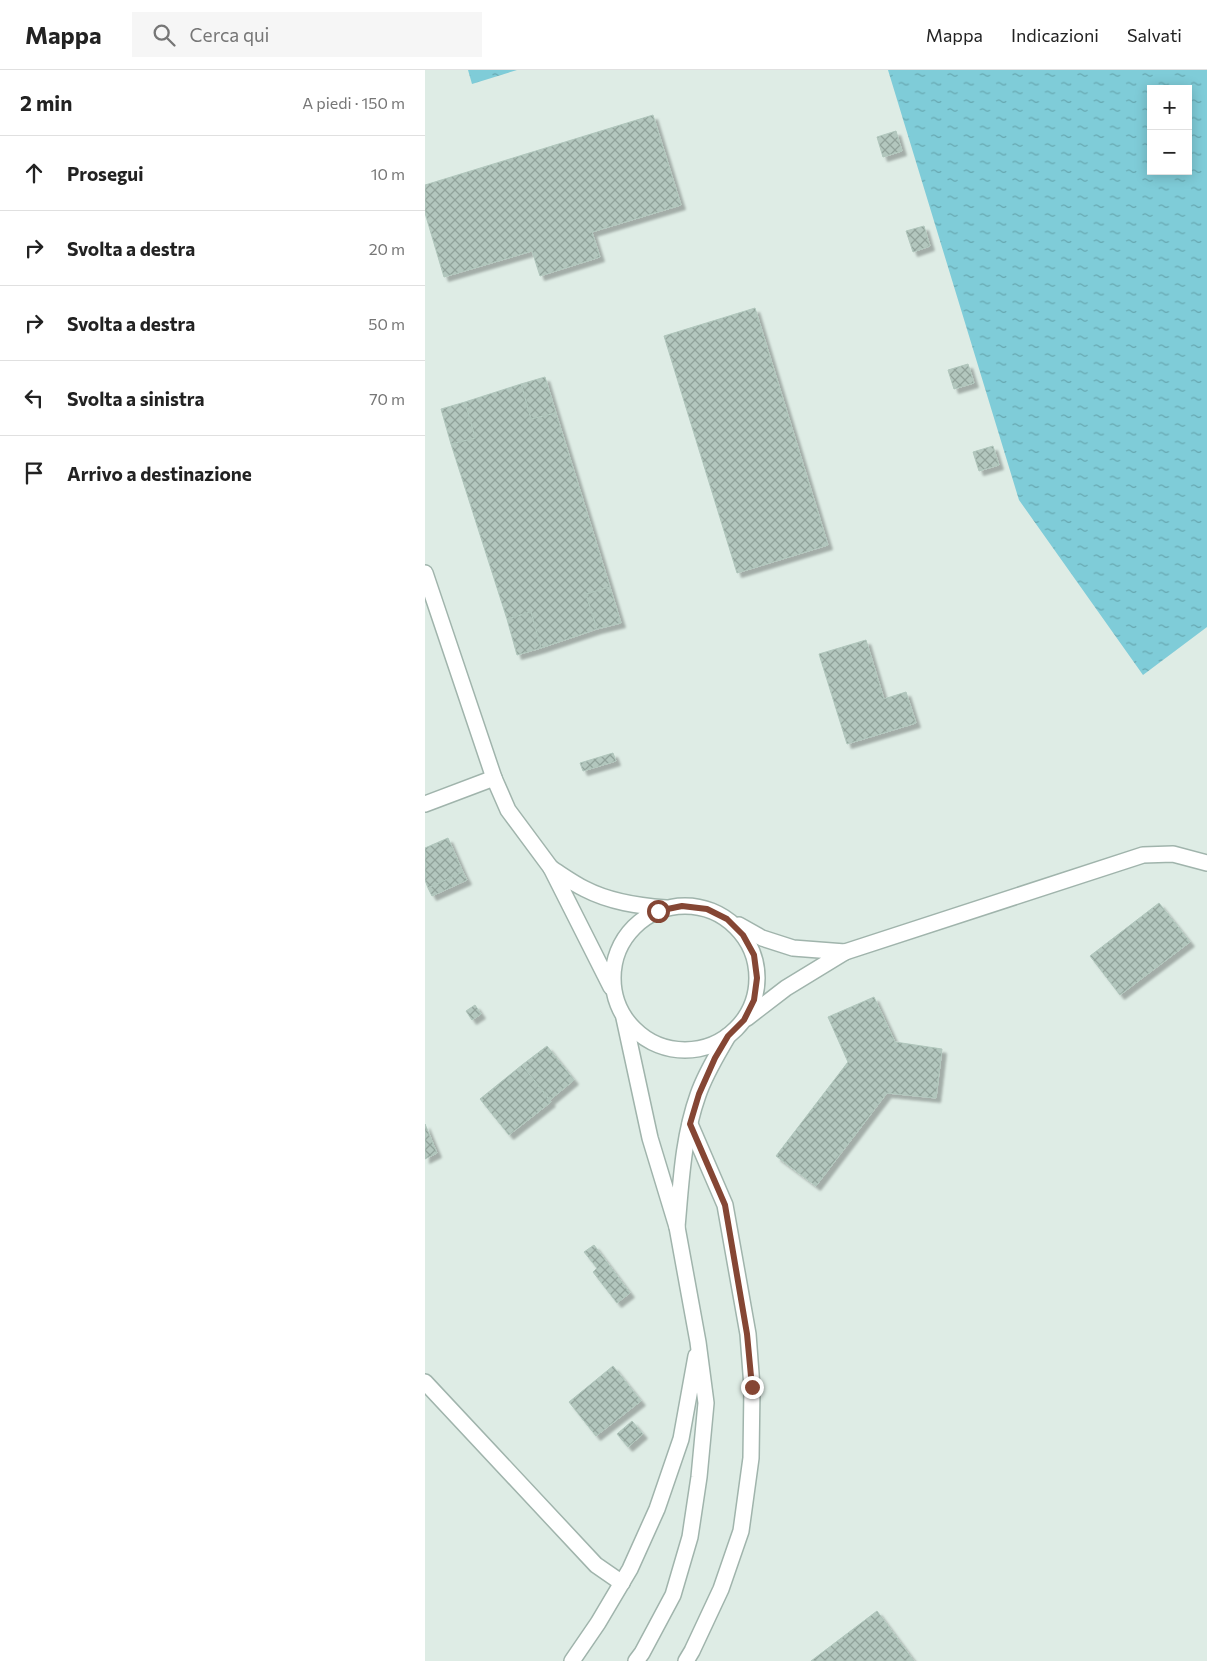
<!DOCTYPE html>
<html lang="it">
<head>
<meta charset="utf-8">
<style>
  body { margin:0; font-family:Commissioner,sans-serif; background:#f6f6f6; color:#222 }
  .controls { position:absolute; right:15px; top:15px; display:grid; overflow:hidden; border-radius:0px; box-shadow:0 2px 12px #0003 }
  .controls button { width:45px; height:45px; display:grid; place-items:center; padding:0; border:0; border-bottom:1px solid #e0e0e0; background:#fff; color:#222; font:25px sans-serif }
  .stop { position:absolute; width:15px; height:15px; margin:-11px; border:4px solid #854634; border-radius:50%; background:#fff }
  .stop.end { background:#854634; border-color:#fff; box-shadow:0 1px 5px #0008 }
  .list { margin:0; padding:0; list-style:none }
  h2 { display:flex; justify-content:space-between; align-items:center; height:65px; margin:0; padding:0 20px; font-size:21px }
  h2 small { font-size:16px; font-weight:400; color:#767676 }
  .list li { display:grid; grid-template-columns:32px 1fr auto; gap:15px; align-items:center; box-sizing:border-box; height:75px; padding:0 20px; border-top:1px solid #e0e0e0 }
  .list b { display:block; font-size:19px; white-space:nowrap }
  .list em { font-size:16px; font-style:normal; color:#767676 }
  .icon { flex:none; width:28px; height:28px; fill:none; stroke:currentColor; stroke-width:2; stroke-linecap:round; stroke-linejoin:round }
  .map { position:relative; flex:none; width:782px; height:1591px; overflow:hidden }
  header { display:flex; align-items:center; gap:30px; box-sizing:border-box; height:70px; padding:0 25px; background:#fff; border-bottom:1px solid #e0e0e0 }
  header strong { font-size:24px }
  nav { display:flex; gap:28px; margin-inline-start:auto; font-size:18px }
  .search { width:350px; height:45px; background:#f6f6f6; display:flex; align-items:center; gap:12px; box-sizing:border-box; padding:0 18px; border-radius:0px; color:#767676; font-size:19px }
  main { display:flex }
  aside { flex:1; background:#fff }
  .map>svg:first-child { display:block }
</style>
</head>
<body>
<header>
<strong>Mappa</strong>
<div class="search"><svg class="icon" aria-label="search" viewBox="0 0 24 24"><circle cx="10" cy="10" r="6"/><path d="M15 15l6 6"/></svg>Cerca qui</div>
<nav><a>Mappa</a><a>Indicazioni</a><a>Salvati</a></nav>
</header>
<main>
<aside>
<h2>2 min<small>A piedi · 150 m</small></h2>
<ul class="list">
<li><svg class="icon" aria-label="ahead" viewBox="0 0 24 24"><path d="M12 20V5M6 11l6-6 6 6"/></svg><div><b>Prosegui</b></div><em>10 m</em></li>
<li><svg class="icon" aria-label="right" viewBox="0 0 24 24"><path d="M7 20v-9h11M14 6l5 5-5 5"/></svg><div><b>Svolta a destra</b></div><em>20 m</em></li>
<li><svg class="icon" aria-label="right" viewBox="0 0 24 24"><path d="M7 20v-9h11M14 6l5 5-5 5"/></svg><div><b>Svolta a destra</b></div><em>50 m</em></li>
<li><svg class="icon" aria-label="left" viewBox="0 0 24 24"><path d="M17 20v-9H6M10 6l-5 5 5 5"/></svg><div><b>Svolta a sinistra</b></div><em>70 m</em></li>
<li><svg class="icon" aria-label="arrive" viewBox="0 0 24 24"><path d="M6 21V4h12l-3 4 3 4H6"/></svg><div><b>Arrivo a destinazione</b></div></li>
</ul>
</aside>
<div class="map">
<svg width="782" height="1591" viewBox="0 0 782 1591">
  <defs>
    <pattern id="water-ripples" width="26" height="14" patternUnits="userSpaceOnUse" patternTransform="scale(1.25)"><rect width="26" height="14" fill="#7fccd8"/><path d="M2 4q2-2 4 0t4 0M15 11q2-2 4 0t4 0" fill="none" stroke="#67a7b0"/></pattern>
    <pattern id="building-cross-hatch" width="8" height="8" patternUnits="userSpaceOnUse" patternTransform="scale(1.25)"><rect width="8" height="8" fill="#b3c7be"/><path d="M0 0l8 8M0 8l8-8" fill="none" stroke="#91a39b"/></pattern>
    <filter id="shadow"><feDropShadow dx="4.5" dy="4.5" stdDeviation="1" flood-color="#0004"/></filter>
  </defs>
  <rect width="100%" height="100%" fill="#deece5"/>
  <g fill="url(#water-ripples)" fill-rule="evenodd">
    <path d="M43,0H92L47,14Z"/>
    <path d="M463,0H782V557L718,605L594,430ZM726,19H763V101H726Z"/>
  </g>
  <g fill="url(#building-cross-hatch)" stroke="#b0c6bc" filter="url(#shadow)">
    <path d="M228,45L256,135L167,162L175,187L115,206L107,181L19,207L0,143V115Z"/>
    <path d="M471,61L477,81L458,87L452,67Z"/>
    <path d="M499,156L505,176L488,182L481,161Z"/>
    <path d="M330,238L403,475L312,503L239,266Z"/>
    <path d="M543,294L549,313L529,319L523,300Z"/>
    <path d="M120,307L131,343L106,349L96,314Z"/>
    <path d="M96,314L106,349L131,343L185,517L161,524L172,559L116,578L106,542L82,549L26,374L50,368L40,332Z"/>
    <path d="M40,332L50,368L26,374L16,339Z"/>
    <path d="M568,376L574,395L554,401L548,382Z"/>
    <path d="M185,517L196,553L172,559L161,524Z"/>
    <path d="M106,542L116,578L92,585L82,549Z"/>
    <path d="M441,570L459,629L481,622L491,653L422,674L394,584Z"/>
    <path d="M188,683L191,691L158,701L155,693Z"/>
    <path d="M23,768L38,802L3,818L0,810V778Z"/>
    <path d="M38,802L42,810L7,826L3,818Z"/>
    <path d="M734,833L765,872L695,925L665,886Z"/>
    <path d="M449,927L470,972L517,979L511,1028L462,1023L391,1116L351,1086L423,992L403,947Z"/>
    <path d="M50,935L56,944L47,950L41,941Z"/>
    <path d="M122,976L149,1010L125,1030L97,995Z"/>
    <path d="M97,995L126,1032L84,1065L55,1029Z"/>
    <path d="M0,1054L12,1083L0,1089Z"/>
    <path d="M169,1175L205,1223L192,1233L168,1202L172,1198L159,1182Z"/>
    <path d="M188,1296L216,1331L171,1366L144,1332Z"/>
    <path d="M207,1351L218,1364L203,1377L192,1364Z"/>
    <path d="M452,1541L489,1591H386Z"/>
  </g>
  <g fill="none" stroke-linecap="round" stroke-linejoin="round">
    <g stroke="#a0b4ac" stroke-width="18">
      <g id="minor">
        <path d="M0,503L69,708L83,740L126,798"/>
        <path d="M0,734L69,708"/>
        <circle cx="260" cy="908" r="72"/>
        <path d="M314,855L337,868L368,878L420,882L361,918L322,948"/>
        <path d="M420,882L718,785L748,784L782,793"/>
        <path d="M186,917L126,798C137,805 148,813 160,819C185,832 213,836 241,838"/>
        <path d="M199,948L225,1068L252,1157C256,1112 258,1067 273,1025C280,1004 292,985 303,966"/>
        <path d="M0,1312L171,1495L197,1513"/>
        <path d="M147,1591L173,1553L205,1499L232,1439L256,1369L271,1286"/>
        <path d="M211,1591L217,1583L248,1525L265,1467L274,1407L281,1333L273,1272L252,1157"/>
        <path d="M261,1591L267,1581L296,1519L316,1461L326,1388L327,1317L323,1264L300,1135L265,1054"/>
      </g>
    </g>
    <use href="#minor" stroke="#fff" stroke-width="15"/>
  </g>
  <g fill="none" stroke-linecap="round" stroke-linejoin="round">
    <path stroke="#854634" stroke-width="6" d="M233,841L257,836L282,839L302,849L318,865L329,885L332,908L329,930L319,950L303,966L290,988L274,1024L265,1054L300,1135L322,1264L327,1317"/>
  </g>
</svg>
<div class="controls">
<button>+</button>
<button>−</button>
</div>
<div class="stop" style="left:233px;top:841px"></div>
<div class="stop end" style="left:327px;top:1317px"></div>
</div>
</main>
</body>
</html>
